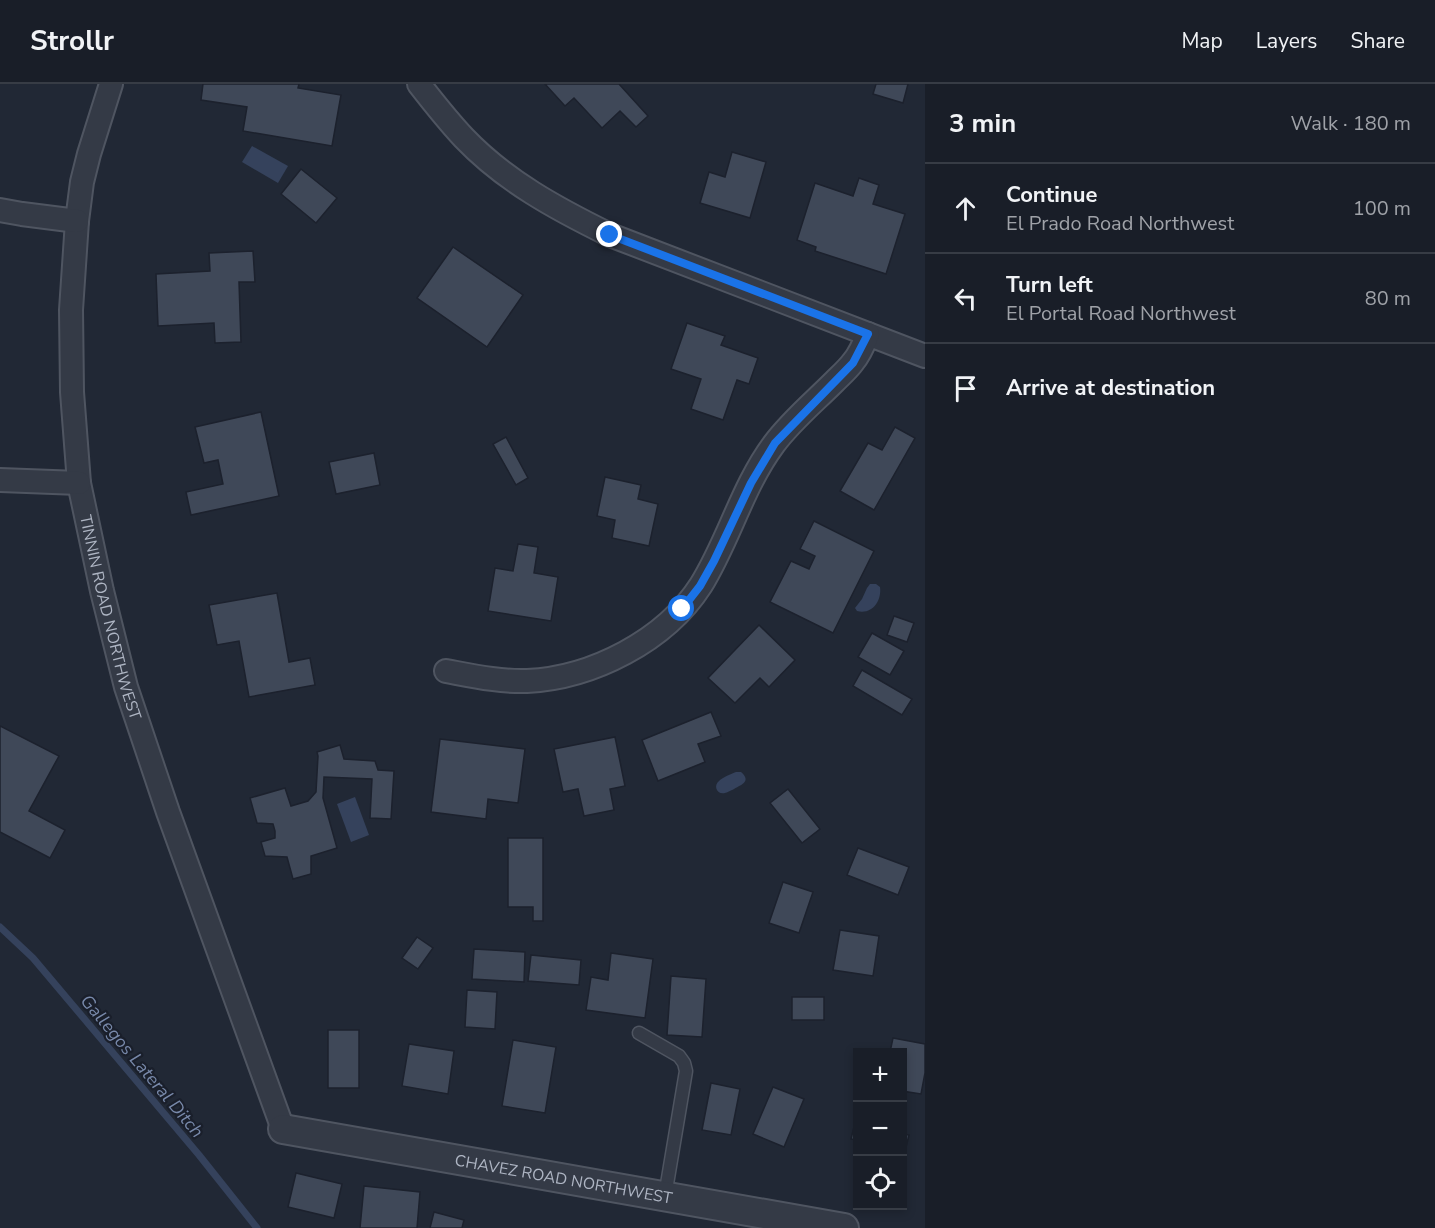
<!DOCTYPE html>
<html lang="en">
<head>
<meta charset="utf-8">
<style>
  body { margin:0; font-family:"Nunito Sans",sans-serif; background:#222730; color:#f1f3f6 }
  .controls { position:absolute; right:18px; bottom:18px; display:grid; overflow:hidden; border-radius:0px; box-shadow:0 3px 9px #0003 }
  .controls button { width:54px; height:54px; display:grid; place-items:center; padding:0; border:0; border-bottom:2px solid #373c45; background:#191e28; color:#f1f3f6; font:30px sans-serif }
  .stop { position:absolute; width:18px; height:18px; margin:-14px; border:4px solid #1a73e8; border-radius:50%; background:#fff }
  .stop.end { background:#1a73e8; border-color:#fff; box-shadow:0 2px 6px #0008 }
  .list { margin:0; padding:0; list-style:none }
  h2 { display:flex; justify-content:space-between; align-items:center; height:78px; margin:0; padding:0 24px; font-size:26px }
  h2 small { font-size:20px; font-weight:400; color:#9fa2a8 }
  .list li { display:grid; grid-template-columns:39px 1fr auto; gap:18px; align-items:center; box-sizing:border-box; height:90px; padding:0 24px; border-top:2px solid #373c45 }
  .list b { display:block; font-size:22px; white-space:nowrap }
  .list p { margin:0; font-size:20px; white-space:nowrap; color:#9fa2a8 }
  .list em { font-size:20px; font-style:normal; color:#9fa2a8 }
  .icon { flex:none; width:33px; height:33px; fill:none; stroke:currentColor; stroke-width:2; stroke-linecap:round; stroke-linejoin:round }
  .map { position:relative; flex:none; width:925px; height:1144px; overflow:hidden }
  header { display:flex; align-items:center; gap:36px; box-sizing:border-box; height:84px; padding:0 30px; background:#191e28; border-bottom:2px solid #373c45 }
  header strong { font-size:28px }
  nav { display:flex; gap:33px; margin-inline-start:auto; font-size:21px }
  main { display:flex }
  aside { flex:1; background:#191e28 }
  .map>svg:first-child { display:block }
</style>
</head>
<body>
<header>
<strong>Strollr</strong>
<nav><a>Map</a><a>Layers</a><a>Share</a></nav>
</header>
<main>
<div class="map">
<svg width="925" height="1144" viewBox="0 0 925 1144">
  <rect width="100%" height="100%" fill="#212835"/>
  <g fill="#35425c">
    <path d="M252,62L288,82L278,99L242,78Z"/>
    <path d="M870,500H876L880,503C882,517 872,531 857,527L855,524L862,515L867,504Z"/>
    <path d="M736,688H741C751,697 743,700 734,705C734,705 726,709 725,709C717,711 713,702 719,697C723,693 731,690 736,688Z"/>
    <path d="M355,713L369,751L351,758L337,720Z"/>
  </g>
  <g fill="none" stroke-linecap="round" stroke-linejoin="round">
    <path stroke="#35425c" stroke-width="7" d="M0,843L33,874L199,1071L257,1144"/>
  </g>
  <g fill="#3f4858" stroke="#1c212d" stroke-width="1.5">
    <path d="M203,0H299L298,4L341,11L332,62L243,47L247,23L201,16Z"/>
    <path d="M545,0H619L648,32L636,43L620,27L602,44L574,14L565,22Z"/>
    <path d="M876,0H908L903,19L873,10Z"/>
    <path d="M732,68L766,78L750,134L700,119L709,88L725,93Z"/>
    <path d="M301,85L337,114L316,139L281,110Z"/>
    <path d="M859,94L879,101L873,120L905,130L886,190L815,167L816,163L797,156L815,99L853,112Z"/>
    <path d="M453,163L523,211L487,263L417,214Z"/>
    <path d="M253,167L255,198H239L241,258L215,259L214,239L158,242L156,190L210,187L209,169Z"/>
    <path d="M687,239L725,252L721,261L758,274L749,300L737,296L723,336L691,325L701,295L671,285Z"/>
    <path d="M261,328L279,412L191,431L186,408L223,400L218,376L204,379L195,343Z"/>
    <path d="M895,343L915,354L874,426L840,407L868,359L882,366Z"/>
    <path d="M506,353L528,394L516,401L493,360Z"/>
    <path d="M374,369L380,401L336,410L329,378Z"/>
    <path d="M605,393L641,401L638,415L658,420L649,462L612,454L615,436L597,432Z"/>
    <path d="M814,437L874,467L833,549L770,518L791,477L809,485L815,472L800,465Z"/>
    <path d="M518,460L538,463L534,489L558,493L551,537L488,527L495,484L513,487Z"/>
    <path d="M277,509L289,578L310,574L315,601L249,613L239,557L217,561L209,521Z"/>
    <path d="M894,532L914,539L907,558L887,551Z"/>
    <path d="M759,541L795,576L769,603L760,594L735,619L708,594Z"/>
    <path d="M872,549L904,567L890,591L858,573Z"/>
    <path d="M862,586L912,615L902,631L853,602Z"/>
    <path d="M711,628L721,652L698,660L705,678L658,697L642,656Z"/>
    <path d="M0,642L59,672L29,727L65,746L50,774L0,748Z"/>
    <path d="M615,653L625,702L610,705L614,726L584,732L578,705L563,708L554,665Z"/>
    <path d="M440,655L525,665L518,719L488,715L486,735L431,728Z"/>
    <path d="M340,661L344,675L375,677L378,686L394,687L391,735L370,734L372,695L324,693L323,714L337,764L311,772V790L293,795L287,773L265,772L261,758L275,754V747L273,740L257,739L250,714L285,704L291,722L308,717L316,708L318,672L317,668Z"/>
    <path d="M788,705L820,745L802,759L770,719Z"/>
    <path d="M508,754H543V837H533V823H508Z"/>
    <path d="M858,764L909,783L898,811L847,791Z"/>
    <path d="M783,798L813,808L799,849L769,839Z"/>
    <path d="M840,846L879,852L873,892L833,886Z"/>
    <path d="M417,853L433,864L418,885L402,874Z"/>
    <path d="M474,865L525,868L524,898L472,895Z"/>
    <path d="M611,869L653,875L645,934L586,926L591,893L608,896Z"/>
    <path d="M531,871L581,876L579,901L528,897Z"/>
    <path d="M671,892L706,895L702,953L667,951Z"/>
    <path d="M467,906L497,908L495,945L465,943Z"/>
    <rect x="792" y="913" width="32" height="23"/>
    <rect x="328" y="946" width="31" height="58"/>
    <path d="M893,954L925,960V989L921,1010L902,1007V968H890Z"/>
    <path d="M513,956L556,963L545,1029L502,1022Z"/>
    <path d="M409,960L454,967L448,1010L402,1002Z"/>
    <path d="M711,999L740,1005L731,1051L702,1046Z"/>
    <path d="M773,1003L804,1015L784,1063L753,1050Z"/>
    <path d="M855,1039H858V1056L851,1055Z"/>
    <path d="M902,1050L909,1051L902,1079Z"/>
    <path d="M296,1089L342,1100L334,1134L288,1123Z"/>
    <path d="M364,1102L420,1108L417,1144H360Z"/>
    <path d="M434,1128L464,1136L462,1144H430Z"/>
  </g>
  <g fill="none" stroke-linecap="round" stroke-linejoin="round">
    <g stroke="#4f5561" stroke-width="15">
      <path id="service" d="M639,949L679,972L684,979L686,987L665,1112"/>
    </g>
    <g stroke="#4f5561" stroke-width="26">
      <g id="minor">
        <path id="s1" d="M111,0L89,70L82,98L77,137L71,226L72,308L79,399L102,507L126,603L168,728L283,1045"/>
        <path d="M419,0C433,18 448,37 464,54C505,97 557,125 610,151L925,272"/>
        <path d="M0,126L22,130L77,137"/>
        <path d="M0,396L79,399"/>
        <path d="M446,587C473,592 500,598 527,597C592,594 665,557 701,501C729,456 742,403 774,360C791,337 814,318 834,298C840,292 848,285 853,278C860,270 864,260 868,250"/>
      </g>
    </g>
    <g stroke="#4f5561" stroke-width="32">
      <g id="tertiary">
        <path id="s2" d="M283,1045L844,1144"/>
      </g>
    </g>
    <use href="#service" stroke="#343a46" stroke-width="12"/>
    <use href="#minor" stroke="#343a46" stroke-width="22"/>
    <use href="#tertiary" stroke="#343a46" stroke-width="28"/>
  </g>
  <g fill="none" stroke-linecap="round" stroke-linejoin="round">
    <path stroke="#1a73e8" stroke-width="8" d="M610,151L868,250L853,279L775,359L751,399L714,477L700,502L682,525"/>
  </g>
  <g text-anchor="middle" stroke-width="4.5" stroke-linejoin="round" paint-order="stroke">
    <g font-size="16" fill="#aeb5c3" stroke="#1a1f2b">
      <text dy="6" stroke="none"><textPath href="#s1" startOffset="542">TINNIN ROAD NORTHWEST</textPath></text>
      <text dy="6" stroke="none"><textPath href="#s2" startOffset="285">CHAVEZ ROAD NORTHWEST</textPath></text>
    </g>
    <g font-size="18" font-style="italic" fill="#7889aa" stroke="#1a1f2b">
      <text transform="translate(142 982) rotate(50)" y="6">Gallegos Lateral Ditch</text>
    </g>
  </g>
</svg>
<div class="controls">
<button>+</button>
<button>−</button>
<button><svg class="icon" aria-label="locate" viewBox="0 0 24 24"><circle cx="12" cy="12" r="6"/><path d="M12 2v4M12 18v4M2 12h4M18 12h4"/></svg></button>
</div>
<div class="stop" style="left:682px;top:525px"></div>
<div class="stop end" style="left:610px;top:151px"></div>
</div>
<aside>
<h2>3 min<small>Walk · 180 m</small></h2>
<ul class="list">
<li><svg class="icon" aria-label="ahead" viewBox="0 0 24 24"><path d="M12 20V5M6 11l6-6 6 6"/></svg><div><b>Continue</b><p>El Prado Road Northwest</p></div><em>100 m</em></li>
<li><svg class="icon" aria-label="left" viewBox="0 0 24 24"><path d="M17 20v-9H6M10 6l-5 5 5 5"/></svg><div><b>Turn left</b><p>El Portal Road Northwest</p></div><em>80 m</em></li>
<li><svg class="icon" aria-label="arrive" viewBox="0 0 24 24"><path d="M6 21V4h12l-3 4 3 4H6"/></svg><div><b>Arrive at destination</b></div></li>
</ul>
</aside>
</main>
</body>
</html>
